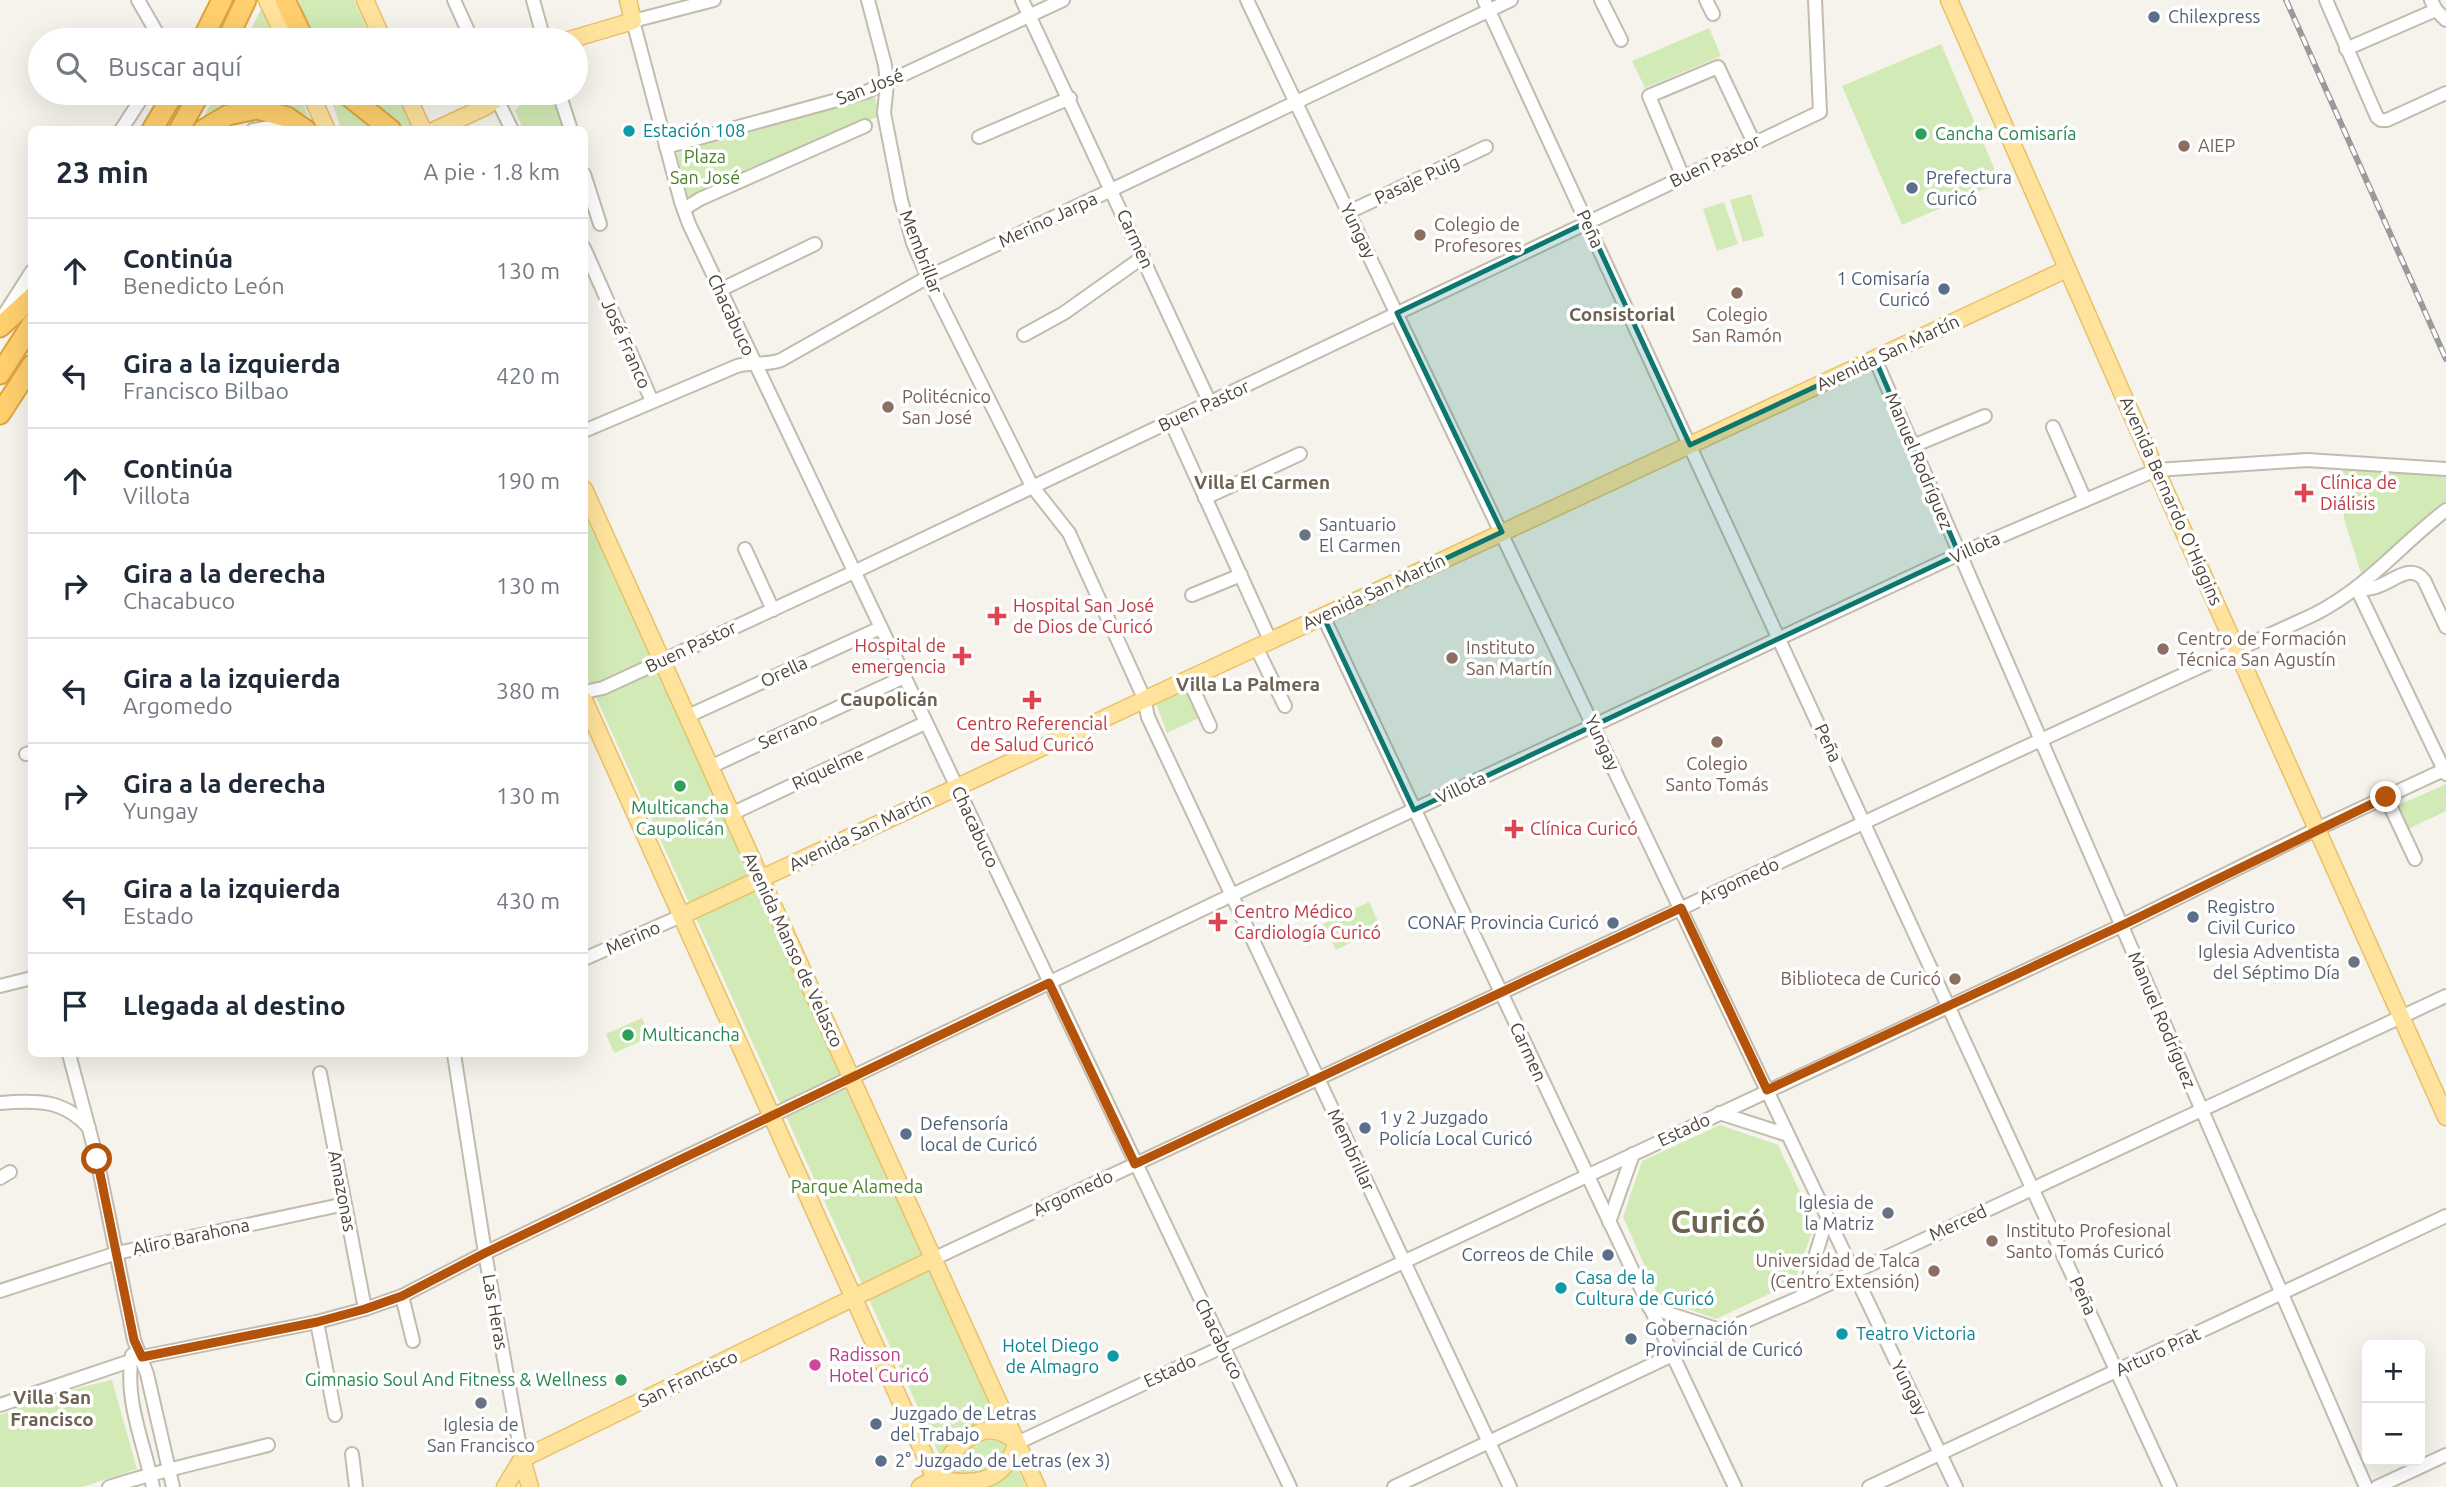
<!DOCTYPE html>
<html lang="es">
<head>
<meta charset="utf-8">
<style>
  body { margin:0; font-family:Ubuntu,sans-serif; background:#f6f6f7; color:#1f2937 }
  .controls { position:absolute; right:21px; bottom:21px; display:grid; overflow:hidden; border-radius:10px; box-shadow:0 7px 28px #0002 }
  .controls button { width:63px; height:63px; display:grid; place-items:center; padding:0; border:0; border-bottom:2px solid #e0e1e3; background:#fff; color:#1f2937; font:35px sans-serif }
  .stop { position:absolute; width:21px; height:21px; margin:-16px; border:5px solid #b45309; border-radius:50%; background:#fff }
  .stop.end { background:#b45309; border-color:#fff; box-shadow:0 2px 7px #0008 }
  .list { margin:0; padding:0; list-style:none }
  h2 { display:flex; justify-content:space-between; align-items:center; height:91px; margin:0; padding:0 28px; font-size:30px }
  h2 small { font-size:23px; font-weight:400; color:#747a83 }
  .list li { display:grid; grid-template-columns:46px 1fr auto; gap:21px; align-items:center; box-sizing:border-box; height:105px; padding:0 28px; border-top:2px solid #e0e1e3 }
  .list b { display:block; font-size:26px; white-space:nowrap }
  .list p { margin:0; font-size:23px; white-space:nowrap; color:#747a83 }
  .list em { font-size:23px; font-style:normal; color:#747a83 }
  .icon { flex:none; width:38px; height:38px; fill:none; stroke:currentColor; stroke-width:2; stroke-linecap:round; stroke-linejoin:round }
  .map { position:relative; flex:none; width:2446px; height:1487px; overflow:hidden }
  .search { position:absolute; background:#fff; box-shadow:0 7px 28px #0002; left:28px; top:28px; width:560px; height:77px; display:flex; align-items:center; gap:18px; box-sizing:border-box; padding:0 24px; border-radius:38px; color:#747a83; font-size:26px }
  .panel { position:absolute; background:#fff; box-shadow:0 7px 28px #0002; left:28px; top:126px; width:560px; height:931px; border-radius:10px }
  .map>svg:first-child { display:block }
</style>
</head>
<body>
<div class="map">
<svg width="2446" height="1487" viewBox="0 0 2446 1487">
  <rect width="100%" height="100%" fill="#f6f3ec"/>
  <g fill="#d2eab5">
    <path d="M299,0H354L372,40H312Z"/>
    <path d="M262,8L275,40H245Z"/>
    <path d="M1709,28L1721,56L1645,88L1632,61Z"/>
    <path d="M1941,44L2000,182L1902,225L1842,86Z"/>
    <path d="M217,93H298L309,117C275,97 238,97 204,116Z"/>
    <path d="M329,93H396L412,129H341Z"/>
    <path d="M530,93H554L565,129H523L515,111Z"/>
    <path d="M875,97L879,116L691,199L687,198L677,154L682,150Z"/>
    <path d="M1751,194L1764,236L1743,242L1730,200Z"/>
    <path d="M1724,202L1738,244L1717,251L1703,209Z"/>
    <path d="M2341,468L2446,473V502L2362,576L2344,519Z"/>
    <path d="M584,510L756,890L888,1170L927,1266L1026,1487H954L585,673Z"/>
    <path d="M1189,686L1203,716L1167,733L1155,701Z"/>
    <path d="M2446,784V811L2408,829L2397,806Z"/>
    <path d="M1369,902L1381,928L1336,950L1323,924Z"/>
    <path d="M642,1018L650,1037L614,1053L606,1034Z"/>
    <path d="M1720,1125L1778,1145L1815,1224L1794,1282L1716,1319L1659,1298L1623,1217L1642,1161Z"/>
    <path d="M112,1380L137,1469L82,1487H0V1415L53,1394Z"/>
  </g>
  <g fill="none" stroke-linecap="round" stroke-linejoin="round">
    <g stroke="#c2bbae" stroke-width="16">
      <g id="minor">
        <path d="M138,0L161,40"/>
        <path d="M454,0L472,40"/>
        <path d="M533,0L544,40"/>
        <path d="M714,0L633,21L681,202L689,224L1290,1487"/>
        <path d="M868,0L885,65L887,83L884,113L901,200L913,243L931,284L1032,486L1069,533L1144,698L1148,717L1510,1487"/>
        <path d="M1022,0L1210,403"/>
        <path d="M1247,0L1956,1487"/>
        <path d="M1484,0L2170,1487"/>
        <path d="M1601,0L1621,40"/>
        <path d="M1706,0L1713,14"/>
        <path d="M2326,0L2377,117L2381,120H2387L2446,93"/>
        <path d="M2431,0L2436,10L2446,20"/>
        <path d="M2346,49L2436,10"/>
        <path d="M494,93L512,130"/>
        <path d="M559,93L571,130"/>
        <path d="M121,130L145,93"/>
        <path d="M253,130L276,126L292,130"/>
        <path d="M979,137L1070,98"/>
        <path d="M666,147L866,92L1063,0"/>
        <path d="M584,174L600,224"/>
        <path d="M1683,177L1649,96L1718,67L1754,143"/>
        <path d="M684,209L700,199L865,126"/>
        <path d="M1349,212L1486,147"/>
        <path d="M584,248L652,401"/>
        <path d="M720,290L815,244"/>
        <path d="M2,318L32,271"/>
        <path d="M1024,335L1064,313L1143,257"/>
        <path d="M1875,359L2366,1487"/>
        <path d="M1171,422L1270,640"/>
        <path d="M2053,427L2085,500"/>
        <path d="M584,431L737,366C752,361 766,366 781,360L928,277L1511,0"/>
        <path d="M1913,446L1985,416"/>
        <path d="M1205,498L1300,454"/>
        <path d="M745,549L773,610"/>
        <path d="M2357,589L2446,774"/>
        <path d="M2357,589C2366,589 2373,589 2381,585C2396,579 2411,564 2424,580L2446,627"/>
        <path d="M1192,595L1241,575"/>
        <path d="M1323,616L1735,1487"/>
        <path d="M1256,647L1285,706"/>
        <path d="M1188,678L1210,726"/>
        <path d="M584,692L603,688L854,572L1820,112L1815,0"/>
        <path d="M688,716L880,628"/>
        <path d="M26,754L32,752"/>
        <path d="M710,767L904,677"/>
        <path d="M2386,797L2415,859"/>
        <path d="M731,814L925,723"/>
        <path d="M584,959L681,916"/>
        <path d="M0,986L32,978"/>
        <path d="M69,1054L97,1159L134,1340L147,1374L173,1487"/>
        <path d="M454,1054L485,1253L522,1459"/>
        <path d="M320,1073L365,1309"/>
        <path d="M0,1103C35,1100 64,1099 89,1128"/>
        <path d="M1719,1113L1788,1135"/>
        <path d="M0,1178L10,1172"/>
        <path d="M1609,1222L1633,1154"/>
        <path d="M933,1259L2019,750L2315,614C2368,587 2400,545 2446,510"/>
        <path d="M0,1291L117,1253L345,1204"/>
        <path d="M402,1296L413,1341"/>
        <path d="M1803,1296L1827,1218"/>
        <path d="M1649,1307L1723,1331"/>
        <path d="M317,1322L335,1415"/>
        <path d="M132,1355C124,1401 144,1442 153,1487"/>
        <path d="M0,1405L142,1357L317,1322L365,1309L402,1296L485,1253L1232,895L1959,554L2156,470L2307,460L2446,469"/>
        <path d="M1017,1443L2127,923L2317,829L2446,769"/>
        <path d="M352,1454L356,1487"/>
        <path d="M109,1487C161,1470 215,1459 268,1445"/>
        <path d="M1394,1487L1723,1331L1803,1296L2446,996"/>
        <path d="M1869,1487L2446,1216"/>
        <path d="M2377,1487L2446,1455"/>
      </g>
    </g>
    <g stroke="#e6c16a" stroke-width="19">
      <g id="major">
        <path d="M267,0L286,40"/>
        <path d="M365,0L383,40"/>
        <path d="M1949,0L2156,470L2446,1117"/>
        <path d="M569,40L633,21L628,0"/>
        <path d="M310,93L327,130"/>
        <path d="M406,93L423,130"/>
        <path d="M435,130L485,107L504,93"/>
        <path d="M584,489L1037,1487"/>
        <path d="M584,700L939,1487"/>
        <path d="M681,916L2067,269"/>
        <path d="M522,1459L933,1259"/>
        <path d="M522,1459L530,1487"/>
        <path d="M505,1487L522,1459"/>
        <path d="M920,1487L935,1478C972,1487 1003,1484 1017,1443C983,1409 951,1451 935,1478"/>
      </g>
    </g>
    <g stroke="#e0a43c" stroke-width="23">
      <g id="highway">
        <path d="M285,0L304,40"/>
        <path d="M202,40L222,0"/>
        <path d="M227,40L246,0"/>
        <path d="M345,93L391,130"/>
        <path d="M261,110L287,117L306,130"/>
        <path d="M152,130L174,93"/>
        <path d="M179,130L200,93"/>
        <path d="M203,130L228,115L252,110"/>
        <path d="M0,327L32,298"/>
        <path d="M0,374L32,324"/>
        <path d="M0,414L32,365"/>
      </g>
    </g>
    <use href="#minor" stroke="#fff" stroke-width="12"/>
    <use href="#major" stroke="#ffe39c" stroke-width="16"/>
    <use href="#highway" stroke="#ffcf6e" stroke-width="19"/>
    <g stroke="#9a9a9a" stroke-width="6">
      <path id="rail" d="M2286,0L2446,359"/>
    </g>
    <use href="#rail" stroke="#fff" stroke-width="3.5" stroke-dasharray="10" stroke-linecap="butt"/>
  </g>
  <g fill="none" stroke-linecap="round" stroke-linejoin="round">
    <path stroke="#b45309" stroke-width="9" d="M97,1159L134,1340L142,1357L317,1322L365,1309L402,1296L485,1253L1049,983L1135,1164L1681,908L1767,1090L2127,923L2386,797"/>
  </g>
  <path fill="#0f766e" fill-opacity="0.2" stroke="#0f766e" stroke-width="5" stroke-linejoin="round" d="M1587,222L1690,445L1875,359L1959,554L1414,810L1323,616L1502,532L1397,313Z"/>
  <g fill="#5c6f8a" stroke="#fff" stroke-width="2.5">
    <circle cx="2154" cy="17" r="7"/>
    <circle cx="1912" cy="188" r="7"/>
    <circle cx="1944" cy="289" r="7"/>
    <circle cx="2193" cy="917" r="7"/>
    <circle cx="1613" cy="923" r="7"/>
    <circle cx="1365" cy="1128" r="7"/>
    <circle cx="906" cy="1134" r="7"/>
    <circle cx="1608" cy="1255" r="7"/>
    <circle cx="1631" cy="1339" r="7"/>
    <circle cx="876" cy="1424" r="7"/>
    <circle cx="881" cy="1461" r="7"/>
  </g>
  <g fill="#0f9aa8" stroke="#fff" stroke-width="2.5">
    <circle cx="629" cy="131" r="7"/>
    <circle cx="1561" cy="1288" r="7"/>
    <circle cx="1842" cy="1334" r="7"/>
    <circle cx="1113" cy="1356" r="7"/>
  </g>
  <g fill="#2e9e5b" stroke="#fff" stroke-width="2.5">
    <circle cx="1921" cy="134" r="7"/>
    <circle cx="680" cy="786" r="7"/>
    <circle cx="628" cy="1035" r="7"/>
    <circle cx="621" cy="1380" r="7"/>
  </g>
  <g fill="#8d6e63" stroke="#fff" stroke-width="2.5">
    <circle cx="2184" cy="146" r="7"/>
    <circle cx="1420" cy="235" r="7"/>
    <circle cx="1737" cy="293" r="7"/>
    <circle cx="888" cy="407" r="7"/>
    <circle cx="2163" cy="649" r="7"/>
    <circle cx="1452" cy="658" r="7"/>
    <circle cx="1717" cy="742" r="7"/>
    <circle cx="1955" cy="979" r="7"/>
    <circle cx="1992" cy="1241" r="7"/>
    <circle cx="1934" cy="1271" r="7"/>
  </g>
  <g fill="#e0444e" stroke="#fff" stroke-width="2.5">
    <path d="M2300.5 482.5h7v7h7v7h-7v7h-7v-7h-7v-7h7z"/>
    <path d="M993.5 605.5h7v7h7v7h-7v7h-7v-7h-7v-7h7z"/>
    <path d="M958.5 645.5h7v7h7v7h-7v7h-7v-7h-7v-7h7z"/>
    <path d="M1028.5 689.5h7v7h7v7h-7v7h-7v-7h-7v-7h7z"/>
    <path d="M1510.5 818.5h7v7h7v7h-7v7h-7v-7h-7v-7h7z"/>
    <path d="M1214.5 911.5h7v7h7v7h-7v7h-7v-7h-7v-7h7z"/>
  </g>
  <g fill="#6b7280" stroke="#fff" stroke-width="2.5">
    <circle cx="1305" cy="535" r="7"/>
    <circle cx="2354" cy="962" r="7"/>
    <circle cx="1888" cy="1213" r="7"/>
    <circle cx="481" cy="1403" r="7"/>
  </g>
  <circle fill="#d1479c" stroke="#fff" stroke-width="2.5" cx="815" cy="1365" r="7"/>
  <g text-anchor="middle" stroke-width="7" stroke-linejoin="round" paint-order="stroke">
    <g font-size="18" fill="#4e5e75" stroke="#fff" text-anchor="start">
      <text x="2168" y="23">Chilexpress</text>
      <text x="1926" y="184">Prefectura<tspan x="1926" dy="21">Curicó</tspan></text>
      <text x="1930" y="285" text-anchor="end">1 Comisaría<tspan x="1930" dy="21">Curicó</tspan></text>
      <text x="2207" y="913">Registro<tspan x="2207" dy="21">Civil Curico</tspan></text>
      <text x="1599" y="929" text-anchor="end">CONAF Provincia Curicó</text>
      <text x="1379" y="1124">1 y 2 Juzgado<tspan x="1379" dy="21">Policía Local Curicó</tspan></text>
      <text x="920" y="1130">Defensoría<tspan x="920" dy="21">local de Curicó</tspan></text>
      <text x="1594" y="1261" text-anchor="end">Correos de Chile</text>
      <text x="1645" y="1335">Gobernación<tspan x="1645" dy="21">Provincial de Curicó</tspan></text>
      <text x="890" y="1420">Juzgado de Letras<tspan x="890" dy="21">del Trabajo</tspan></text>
      <text x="895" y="1467">2° Juzgado de Letras (ex 3)</text>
    </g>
    <g font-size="18" fill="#4b4439" stroke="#fff">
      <text transform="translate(870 87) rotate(-21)" y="6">San José</text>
      <text transform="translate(1715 161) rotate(-26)" y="6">Buen Pastor</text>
      <text transform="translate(1417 180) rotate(-25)" y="6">Pasaje Puig</text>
      <text transform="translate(1048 220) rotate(-25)" y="6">Merino Jarpa</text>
      <text transform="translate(1590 229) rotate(65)" y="6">Peña</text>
      <text transform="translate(1358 231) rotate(64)" y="6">Yungay</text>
      <text transform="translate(1135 239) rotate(65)" y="6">Carmen</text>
      <text transform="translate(921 252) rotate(69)" y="6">Membrillar</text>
      <text transform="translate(731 315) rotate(65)" y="6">Chacabuco</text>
      <text transform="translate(626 344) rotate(66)" y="6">José Franco</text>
      <text transform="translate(1888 353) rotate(-25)" y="6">Avenida San Martín</text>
      <text transform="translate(1204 406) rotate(-25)" y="6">Buen Pastor</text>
      <text transform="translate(1919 461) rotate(67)" y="6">Manuel Rodríguez</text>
      <text transform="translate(2171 501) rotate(66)" y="6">Avenida Bernardo O'Higgins</text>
      <text transform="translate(1975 548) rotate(-24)" y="6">Villota</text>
      <text transform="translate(1374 592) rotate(-25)" y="6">Avenida San Martín</text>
      <text transform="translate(691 647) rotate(-25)" y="6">Buen Pastor</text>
      <text transform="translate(784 672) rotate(-25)" y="6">Orella</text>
      <text transform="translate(788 731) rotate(-25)" y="6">Serrano</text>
      <text transform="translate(1602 743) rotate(65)" y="6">Yungay</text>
      <text transform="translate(1828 743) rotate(65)" y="6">Peña</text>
      <text transform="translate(828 769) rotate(-25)" y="6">Riquelme</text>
      <text transform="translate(1461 788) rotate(-25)" y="6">Villota</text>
      <text transform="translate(975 827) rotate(65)" y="6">Chacabuco</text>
      <text transform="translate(860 832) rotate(-26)" y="6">Avenida San Martín</text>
      <text transform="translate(1739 881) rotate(-25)" y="6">Argomedo</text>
      <text transform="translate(633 938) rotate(-24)" y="6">Merino</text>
      <text transform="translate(793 950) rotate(65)" y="6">Avenida Manso de Velasco</text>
      <text transform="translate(2162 1020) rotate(67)" y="6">Manuel Rodríguez</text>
      <text transform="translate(1528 1052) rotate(65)" y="6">Carmen</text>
      <text transform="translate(1684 1130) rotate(-25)" y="6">Estado</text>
      <text transform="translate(1351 1150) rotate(65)" y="6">Membrillar</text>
      <text transform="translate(342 1191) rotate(79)" y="6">Amazonas</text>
      <text transform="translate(1073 1193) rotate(-25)" y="6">Argomedo</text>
      <text transform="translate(1958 1223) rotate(-25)" y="6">Merced</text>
      <text transform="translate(191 1237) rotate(-12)" y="6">Aliro Barahona</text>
      <text transform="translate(2083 1296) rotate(65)" y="6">Peña</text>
      <text transform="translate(495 1312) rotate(80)" y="6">Las Heras</text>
      <text transform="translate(1219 1339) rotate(64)" y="6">Chacabuco</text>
      <text transform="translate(2158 1352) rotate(-25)" y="6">Arturo Prat</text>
      <text transform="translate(1170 1371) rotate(-25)" y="6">Estado</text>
      <text transform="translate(688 1379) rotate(-26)" y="6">San Francisco</text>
      <text transform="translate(1909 1388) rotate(64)" y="6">Yungay</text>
    </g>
    <g font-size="18" fill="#0d838f" stroke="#fff" text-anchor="start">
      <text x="643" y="137">Estación 108</text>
      <text x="1575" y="1284">Casa de la<tspan x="1575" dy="21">Cultura de Curicó</tspan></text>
      <text x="1856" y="1340">Teatro Victoria</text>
      <text x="1099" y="1352" text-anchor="end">Hotel Diego<tspan x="1099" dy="21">de Almagro</tspan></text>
    </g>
    <g font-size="18" fill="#27864d" stroke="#fff" text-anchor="start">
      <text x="1935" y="140">Cancha Comisaría</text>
      <text x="680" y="814" text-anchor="middle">Multicancha<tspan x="680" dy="21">Caupolicán</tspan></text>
      <text x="642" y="1041">Multicancha</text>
      <text x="607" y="1386" text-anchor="end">Gimnasio Soul And Fitness &amp; Wellness</text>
    </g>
    <g font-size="18" fill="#785e54" stroke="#fff" text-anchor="start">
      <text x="2198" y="152">AIEP</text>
      <text x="1434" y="231">Colegio de<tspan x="1434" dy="21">Profesores</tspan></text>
      <text x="1737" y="321" text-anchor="middle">Colegio<tspan x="1737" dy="21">San Ramón</tspan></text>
      <text x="902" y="403">Politécnico<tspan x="902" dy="21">San José</tspan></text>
      <text x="2177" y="645">Centro de Formación<tspan x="2177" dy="21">Técnica San Agustín</tspan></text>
      <text x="1466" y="654">Instituto<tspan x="1466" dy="21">San Martín</tspan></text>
      <text x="1717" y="770" text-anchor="middle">Colegio<tspan x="1717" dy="21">Santo Tomás</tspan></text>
      <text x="1941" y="985" text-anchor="end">Biblioteca de Curicó</text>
      <text x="2006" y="1237">Instituto Profesional<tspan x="2006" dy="21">Santo Tomás Curicó</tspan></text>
      <text x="1920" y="1267" text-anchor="end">Universidad de Talca<tspan x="1920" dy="21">(Centro Extensión)</tspan></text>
    </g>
    <g font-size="18" fill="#4a7f2a" stroke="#fff">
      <text x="705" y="163">Plaza<tspan x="705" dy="21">San José</tspan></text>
      <text x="857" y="1193">Parque Alameda</text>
    </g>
    <g font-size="18" fill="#be3a42" stroke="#fff" text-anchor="start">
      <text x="2320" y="489">Clínica de<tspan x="2320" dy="21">Diálisis</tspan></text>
      <text x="1013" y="612">Hospital San José<tspan x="1013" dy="21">de Dios de Curicó</tspan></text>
      <text x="946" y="652" text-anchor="end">Hospital de<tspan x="946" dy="21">emergencia</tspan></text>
      <text x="1032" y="730" text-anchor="middle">Centro Referencial<tspan x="1032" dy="21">de Salud Curicó</tspan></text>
      <text x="1530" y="835">Clínica Curicó</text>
      <text x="1234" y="918">Centro Médico<tspan x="1234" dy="21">Cardiología Curicó</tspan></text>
    </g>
    <g font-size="18" fill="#5b616d" stroke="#fff" text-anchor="end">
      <text x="1319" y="531" text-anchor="start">Santuario<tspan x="1319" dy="21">El Carmen</tspan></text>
      <text x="2340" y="958">Iglesia Adventista<tspan x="2340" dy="21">del Séptimo Día</tspan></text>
      <text x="1874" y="1209">Iglesia de<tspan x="1874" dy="21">la Matriz</tspan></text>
      <text x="481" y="1431" text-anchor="middle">Iglesia de<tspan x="481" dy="21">San Francisco</tspan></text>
    </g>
    <g font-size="18" fill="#b23c85" stroke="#fff" text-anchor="start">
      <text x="829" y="1361">Radisson<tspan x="829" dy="21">Hotel Curicó</tspan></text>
    </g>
    <g font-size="19" font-weight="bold" fill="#6e6250" stroke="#fff">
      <text x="1622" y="321">Consistorial</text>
      <text x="1262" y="489">Villa El Carmen</text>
      <text x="1248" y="691">Villa La Palmera</text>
      <text x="889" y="706">Caupolicán</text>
      <text x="52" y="1404">Villa San<tspan x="52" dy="22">Francisco</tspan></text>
    </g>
    <g font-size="32" font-weight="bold" fill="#6e6250" stroke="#fff">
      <text x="1718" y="1233">Curicó</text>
    </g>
  </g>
</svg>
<div class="controls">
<button>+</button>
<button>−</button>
</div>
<div class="stop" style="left:97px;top:1159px"></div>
<div class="stop end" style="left:2386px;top:797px"></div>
<div class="search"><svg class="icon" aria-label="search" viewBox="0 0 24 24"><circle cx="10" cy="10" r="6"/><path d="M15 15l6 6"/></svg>Buscar aquí</div>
<section class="panel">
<h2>23 min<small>A pie · 1.8 km</small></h2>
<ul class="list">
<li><svg class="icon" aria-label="ahead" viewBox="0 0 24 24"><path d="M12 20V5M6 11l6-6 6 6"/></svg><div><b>Continúa</b><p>Benedicto León</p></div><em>130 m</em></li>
<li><svg class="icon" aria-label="left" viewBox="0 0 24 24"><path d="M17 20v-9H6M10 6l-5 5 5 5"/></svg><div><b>Gira a la izquierda</b><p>Francisco Bilbao</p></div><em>420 m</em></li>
<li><svg class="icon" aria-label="ahead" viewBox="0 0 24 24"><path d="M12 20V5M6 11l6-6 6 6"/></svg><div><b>Continúa</b><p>Villota</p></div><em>190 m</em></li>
<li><svg class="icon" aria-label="right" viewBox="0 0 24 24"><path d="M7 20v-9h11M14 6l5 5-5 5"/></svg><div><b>Gira a la derecha</b><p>Chacabuco</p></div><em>130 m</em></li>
<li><svg class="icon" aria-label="left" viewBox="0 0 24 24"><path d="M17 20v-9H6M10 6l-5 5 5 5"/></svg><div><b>Gira a la izquierda</b><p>Argomedo</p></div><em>380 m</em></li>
<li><svg class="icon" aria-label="right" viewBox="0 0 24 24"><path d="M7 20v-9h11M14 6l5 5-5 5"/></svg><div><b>Gira a la derecha</b><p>Yungay</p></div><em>130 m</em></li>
<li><svg class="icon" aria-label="left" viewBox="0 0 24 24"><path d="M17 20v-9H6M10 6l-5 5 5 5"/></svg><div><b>Gira a la izquierda</b><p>Estado</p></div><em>430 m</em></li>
<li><svg class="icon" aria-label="arrive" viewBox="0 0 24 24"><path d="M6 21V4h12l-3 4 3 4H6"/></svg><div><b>Llegada al destino</b></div></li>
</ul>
</section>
</div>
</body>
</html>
